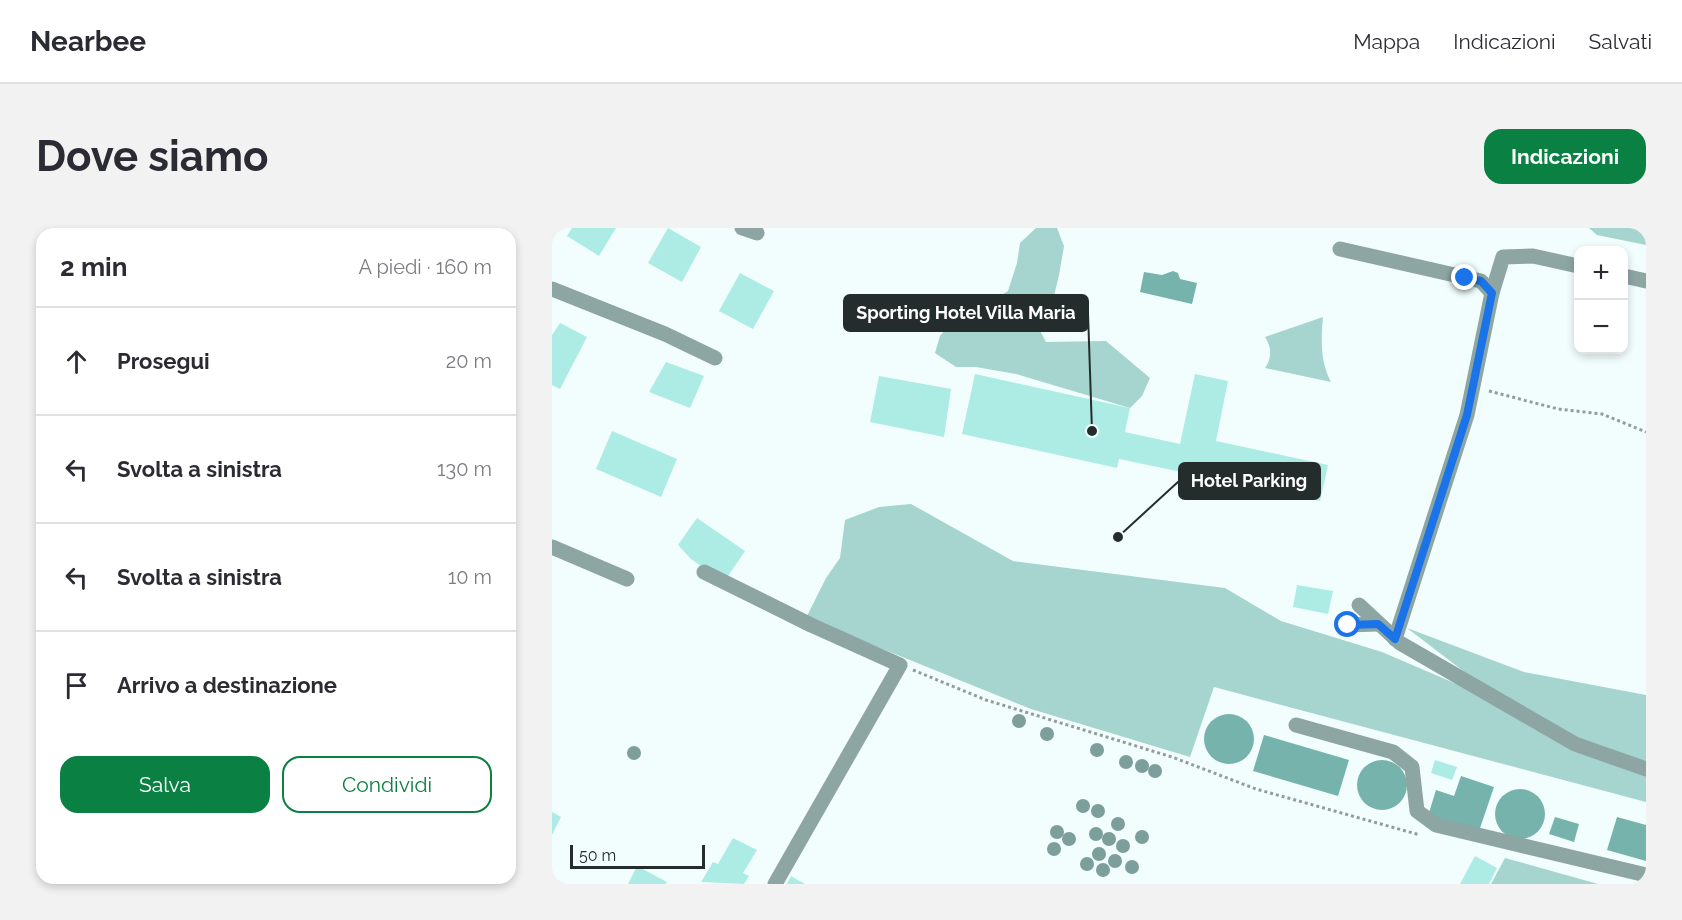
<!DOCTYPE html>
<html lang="it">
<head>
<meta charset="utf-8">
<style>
  body { margin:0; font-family:Raleway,sans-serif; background:#f2f2f3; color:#2b2b33 }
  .controls { position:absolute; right:18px; top:18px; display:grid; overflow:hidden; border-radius:12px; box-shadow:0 3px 9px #0003 }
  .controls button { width:54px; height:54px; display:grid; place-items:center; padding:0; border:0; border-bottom:2px solid #e1e1e2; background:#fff; color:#2b2b33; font:30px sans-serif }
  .scale { position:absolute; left:18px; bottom:15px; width:135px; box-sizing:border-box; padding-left:6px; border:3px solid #252d2c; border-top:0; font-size:16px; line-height:21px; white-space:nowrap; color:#252d2c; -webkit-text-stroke:4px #f2fefd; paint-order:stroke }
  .stop { position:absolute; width:18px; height:18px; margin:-14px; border:4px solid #1a73e8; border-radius:50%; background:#fff }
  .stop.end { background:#1a73e8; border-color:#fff; box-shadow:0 2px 6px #0008 }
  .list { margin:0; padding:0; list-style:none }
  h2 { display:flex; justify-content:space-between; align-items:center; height:78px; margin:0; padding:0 24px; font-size:26px }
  h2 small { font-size:20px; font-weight:400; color:#7c7c81 }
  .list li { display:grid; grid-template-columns:39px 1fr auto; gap:18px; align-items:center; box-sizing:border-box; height:108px; padding:0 24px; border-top:2px solid #e1e1e2 }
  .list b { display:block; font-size:22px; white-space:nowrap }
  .list em { font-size:20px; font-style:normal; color:#7c7c81 }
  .actions { display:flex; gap:12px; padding:18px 24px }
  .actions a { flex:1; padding:14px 0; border:2px solid #0b8043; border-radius:18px; text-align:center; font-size:21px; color:#0b8043 }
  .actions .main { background:#0b8043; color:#fff }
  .icon { flex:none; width:33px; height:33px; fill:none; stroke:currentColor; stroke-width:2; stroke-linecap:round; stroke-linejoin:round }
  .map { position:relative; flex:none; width:1094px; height:656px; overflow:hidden; border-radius:18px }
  header { display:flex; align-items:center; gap:36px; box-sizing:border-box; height:84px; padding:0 30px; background:#fff; border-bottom:2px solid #e1e1e2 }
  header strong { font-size:28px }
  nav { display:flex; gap:33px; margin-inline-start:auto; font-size:21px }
  .intro { display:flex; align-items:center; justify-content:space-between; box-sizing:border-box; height:144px; padding:0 36px }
  h1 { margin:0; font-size:42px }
  .button { padding:15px 27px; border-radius:18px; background:#0b8043; color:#fff; font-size:21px; font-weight:700 }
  main { display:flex; gap:36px; padding:0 36px }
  aside { flex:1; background:#fff; border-radius:18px; box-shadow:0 3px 9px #0003 }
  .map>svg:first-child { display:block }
</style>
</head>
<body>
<header>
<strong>Nearbee</strong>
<nav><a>Mappa</a><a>Indicazioni</a><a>Salvati</a></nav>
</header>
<div class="intro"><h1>Dove siamo</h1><a class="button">Indicazioni</a></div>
<main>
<aside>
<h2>2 min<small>A piedi · 160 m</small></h2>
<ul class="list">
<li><svg class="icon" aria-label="ahead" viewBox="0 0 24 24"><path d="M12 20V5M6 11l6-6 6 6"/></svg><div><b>Prosegui</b></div><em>20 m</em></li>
<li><svg class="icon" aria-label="left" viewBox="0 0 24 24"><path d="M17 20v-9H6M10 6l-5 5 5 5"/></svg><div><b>Svolta a sinistra</b></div><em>130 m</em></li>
<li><svg class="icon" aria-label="left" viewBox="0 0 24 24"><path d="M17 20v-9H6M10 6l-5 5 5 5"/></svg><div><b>Svolta a sinistra</b></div><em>10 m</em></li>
<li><svg class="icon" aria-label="arrive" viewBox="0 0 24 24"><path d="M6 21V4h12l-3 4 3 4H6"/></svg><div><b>Arrivo a destinazione</b></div></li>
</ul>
<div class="actions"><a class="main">Salva</a><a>Condividi</a></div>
</aside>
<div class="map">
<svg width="1094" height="656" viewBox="0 0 1094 656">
  <rect width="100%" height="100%" fill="#f2fefd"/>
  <g fill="#a6d4cf">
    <path d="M484,0H505L512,18L507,47L502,68L484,95L494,114L554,113L598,150L590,168L578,180L464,146L424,139H404L383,125L388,108L404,88L432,77L456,63L465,35L468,15Z"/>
    <path d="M1037,0H1094V17L1045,7Z"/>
    <path d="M771,89C769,112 768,133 779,154L713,140C720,130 720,120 713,109Z"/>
    <path d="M359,276L461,333L673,360L729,393L830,424L907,457L923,452L855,400L972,444L1094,467V574L662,459L638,529L479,481L254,390L274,350L288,330L293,292L327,279Z"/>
    <path d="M953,630L1046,656H939Z"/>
  </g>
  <g fill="#75b3ac">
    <path d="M621,43L626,45L628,51L645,55L640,76L588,64L592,44L610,47Z"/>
    <circle cx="677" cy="511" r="25"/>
    <path d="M712,507L797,532L786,568L701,543Z"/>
    <circle cx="830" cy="557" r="25"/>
    <path d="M909,548L942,559L926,606L876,588L884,562L902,568Z"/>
    <circle cx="968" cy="586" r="25"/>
    <path d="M1003,589L1027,596L1022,614L997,606Z"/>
    <path d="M1065,589L1094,597V633L1055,622Z"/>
  </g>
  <g fill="#adece5">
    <path d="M20,0H64L47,28L15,8Z"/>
    <path d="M116,0L149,19L130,54L96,35Z"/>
    <path d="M188,45L222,63L201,101L167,83Z"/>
    <path d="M8,95L35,109L8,161L0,157V107Z"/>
    <path d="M114,134L152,148L138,180L97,164Z"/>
    <path d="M423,146L578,180L573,204L628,216L643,146L676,153L664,213L776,237L768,273L567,231L565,240L410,206Z"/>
    <path d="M327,148L399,161L392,209L318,194Z"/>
    <path d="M60,203L125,231L109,269L44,241Z"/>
    <path d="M145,290L193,323L172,354L139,331L126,317Z"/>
    <path d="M745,357L781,363L776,386L741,379Z"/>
    <path d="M883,532L905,539L900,552L879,545Z"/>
    <path d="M0,584L9,589L0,607Z"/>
    <path d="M181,610L205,622L191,645L197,648L192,656L149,654L161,634L166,636Z"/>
    <path d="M923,628L945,640L937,656H908Z"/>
    <path d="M85,638L115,654L114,656H76Z"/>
    <path d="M239,648L253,656H235Z"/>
  </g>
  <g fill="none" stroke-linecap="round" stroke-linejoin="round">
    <g stroke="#929c9b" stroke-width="3" stroke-dasharray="3 3" stroke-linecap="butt">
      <path d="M937,163L1006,181L1050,186L1094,204"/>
      <path d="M361,442L434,472L620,529L704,561L868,607"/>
    </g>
    <g stroke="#8da6a3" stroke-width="15">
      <path d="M190,0L205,5"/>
      <path d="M788,21L929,53L940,65"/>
      <path d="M1072,48L1094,53"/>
      <path d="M0,61L113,106L163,130"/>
      <path d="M0,319L75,351"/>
      <path d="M152,344L259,397L348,437L223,656"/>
      <path d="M807,377L848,415L1023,516L1094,541"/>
      <path d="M796,397L826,396"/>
      <path d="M843,411L915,187L940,65L951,29L981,28L1026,38"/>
      <path d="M744,497L841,524L860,539L865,583L884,597L1094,647"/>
    </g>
  </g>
  <g fill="#7c9f9c">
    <circle cx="467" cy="493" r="7"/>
    <circle cx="495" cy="506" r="7"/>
    <circle cx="545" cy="522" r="7"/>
    <circle cx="82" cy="525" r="7"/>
    <circle cx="574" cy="534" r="7"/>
    <circle cx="590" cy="538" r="7"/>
    <circle cx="603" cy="543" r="7"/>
    <circle cx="531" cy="578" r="7"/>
    <circle cx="546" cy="583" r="7"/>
    <circle cx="566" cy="596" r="7"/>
    <circle cx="505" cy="604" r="7"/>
    <circle cx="544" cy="606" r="7"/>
    <circle cx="590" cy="609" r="7"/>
    <circle cx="517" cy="611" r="7"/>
    <circle cx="557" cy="611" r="7"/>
    <circle cx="571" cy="618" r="7"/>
    <circle cx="502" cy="621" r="7"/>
    <circle cx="547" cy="626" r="7"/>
    <circle cx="563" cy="633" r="7"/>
    <circle cx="535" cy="636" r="7"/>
    <circle cx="580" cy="639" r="7"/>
    <circle cx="551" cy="642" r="7"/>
  </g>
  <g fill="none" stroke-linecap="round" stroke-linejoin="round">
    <path stroke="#1a73e8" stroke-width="8" d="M796,397L826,396L843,411L915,187L940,65L929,53L913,50"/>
  </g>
  <path fill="none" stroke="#252d2c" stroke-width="2" d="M540 203L536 85M566 309L627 253"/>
  <g fill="#252d2c" stroke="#f2fefd" stroke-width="2">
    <circle cx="540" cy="203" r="6"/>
    <circle cx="566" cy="309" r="6"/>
  </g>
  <g fill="#252d2c" stroke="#252d2c" stroke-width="2">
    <rect x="292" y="67" width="244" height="36" rx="6"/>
    <rect x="627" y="235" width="141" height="36" rx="6"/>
  </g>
  <g font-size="18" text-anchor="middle" font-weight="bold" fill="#fff">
    <text x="414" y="91">Sporting Hotel Villa Maria</text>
    <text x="697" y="259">Hotel Parking</text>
  </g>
</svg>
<div class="controls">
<button>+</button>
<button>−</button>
</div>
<div class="scale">50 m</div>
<div class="stop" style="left:796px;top:397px"></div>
<div class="stop end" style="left:913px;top:50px"></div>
</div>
</main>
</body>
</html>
